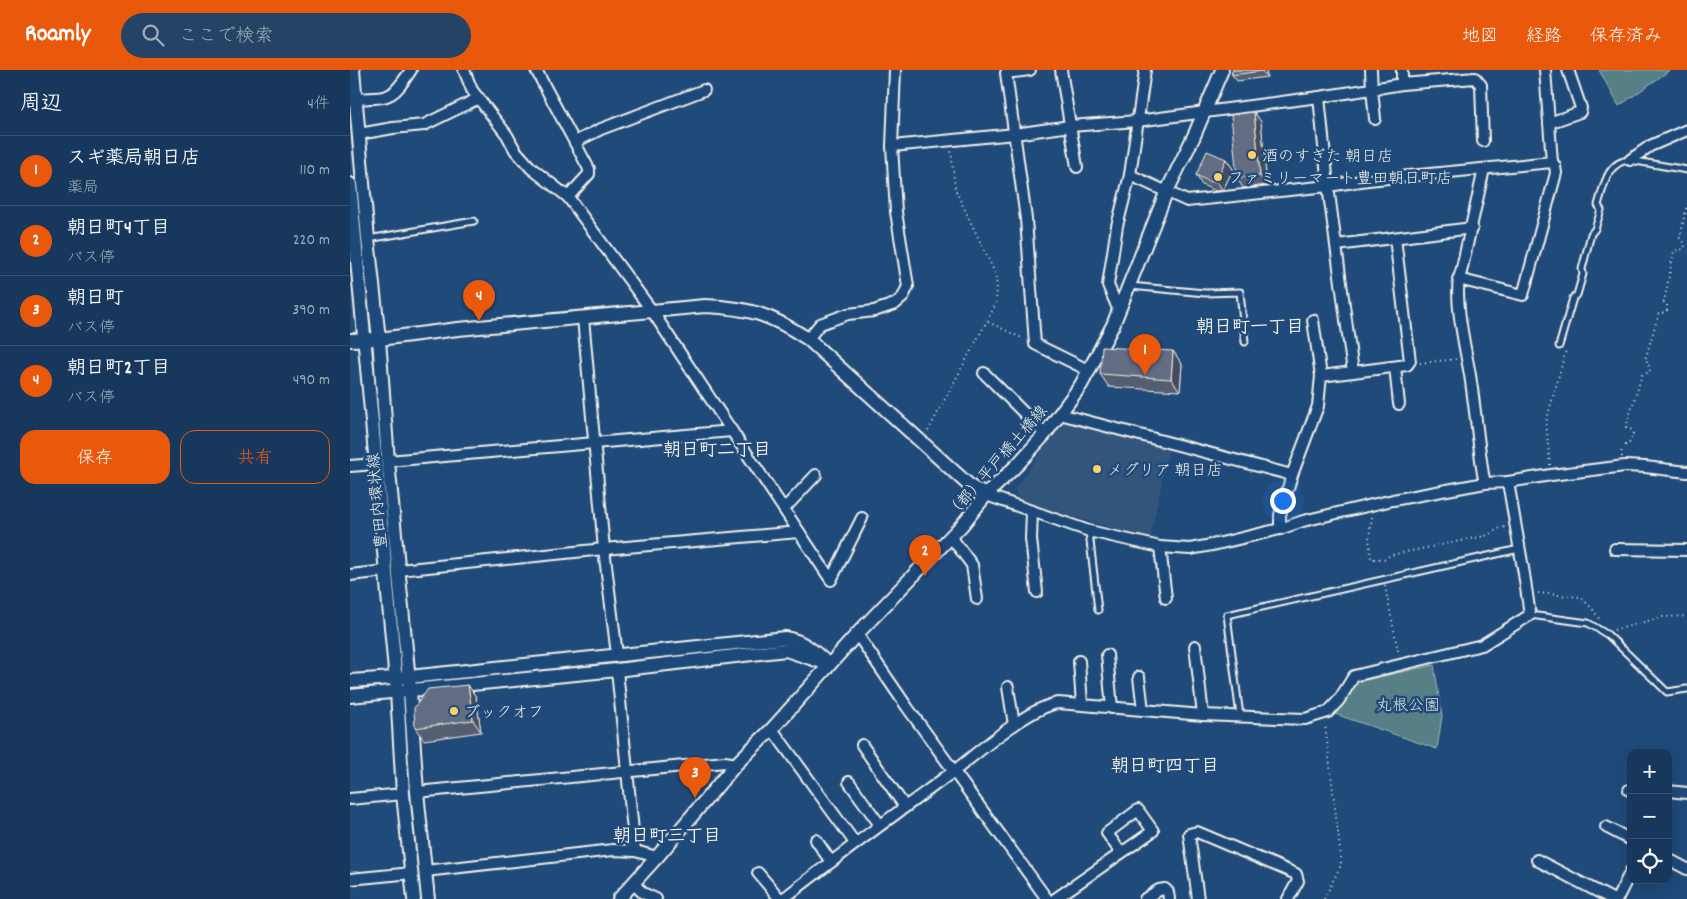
<!DOCTYPE html>
<html lang="ja">
<head>
<meta charset="utf-8">
<style>
  body { margin:0; font-family:Dekko,"Klee One",sans-serif; background:#244365; color:#f1f3f6 }
  .controls { position:absolute; right:15px; bottom:15px; display:grid; overflow:hidden; border-radius:10px; box-shadow:0 5px 20px #0002 }
  .controls button { width:45px; height:45px; display:grid; place-items:center; padding:0; border:0; border-bottom:1px solid #365272; background:#17385c; color:#f1f3f6; font:25px sans-serif }
  .you { position:absolute; left:932px; top:430px; width:18px; height:18px; margin:-12px; border:4px solid #fff; border-radius:50%; background:#1a73e8; box-shadow:0 0 0 8px #1a73e833 }
  .badge { display:grid; place-items:center; width:32px; height:32px; border-radius:50%; background:#ea580c; color:#fff; font-size:16px; font-weight:700 }
  .pin { position:absolute; translate:-50% -41px; filter:drop-shadow(0 1px 2px #0008) }
  .pin::after { content:''; position:absolute; top:26px; width:18px; height:15px; background:inherit; clip-path:polygon(0 0,100% 0,50% 100%) }
  .list { margin:0; padding:0; list-style:none }
  h2 { display:flex; justify-content:space-between; align-items:center; height:65px; margin:0; padding:0 20px; font-size:21px }
  h2 small { font-size:16px; font-weight:400; color:#9eacbb }
  .list li { display:grid; grid-template-columns:32px 1fr auto; gap:15px; align-items:center; box-sizing:border-box; height:70px; padding:0 20px; border-top:1px solid #365272 }
  .list b { display:block; font-size:19px; white-space:nowrap }
  .list p { margin:0; font-size:16px; white-space:nowrap; color:#9eacbb }
  .list em { font-size:16px; font-style:normal; color:#9eacbb }
  .actions { display:flex; gap:10px; padding:15px 20px }
  .actions a { flex:1; padding:11px 0; border:1px solid #ea580c; border-radius:15px; text-align:center; font-size:18px; color:#ea580c }
  .actions .main { background:#ea580c; color:#fff }
  .icon { flex:none; width:28px; height:28px; fill:none; stroke:currentColor; stroke-width:2; stroke-linecap:round; stroke-linejoin:round }
  .map { position:relative; flex:none; width:1337px; height:829px; overflow:hidden }
  header { display:flex; align-items:center; gap:30px; box-sizing:border-box; height:70px; padding:0 25px; background:#ea580c; color:#fff }
  header strong { font-size:24px }
  nav { display:flex; gap:28px; margin-inline-start:auto; font-size:18px }
  .search { width:350px; height:45px; background:#244365; display:flex; align-items:center; gap:12px; box-sizing:border-box; padding:0 18px; border-radius:28px; color:#9eacbb; font-size:19px }
  main { display:flex }
  aside { flex:1; background:#17385c }
  .map>svg:first-child { display:block }
</style>
</head>
<body>
<header>
<strong>Roamly</strong>
<div class="search"><svg class="icon" aria-label="search" viewBox="0 0 24 24"><circle cx="10" cy="10" r="6"/><path d="M15 15l6 6"/></svg>ここで検索</div>
<nav><a>地図</a><a>経路</a><a>保存済み</a></nav>
</header>
<main>
<aside>
<h2>周辺<small>4件</small></h2>
<ul class="list">
<li><span class="badge">1</span><div><b>スギ薬局朝日店</b><p>薬局</p></div><em>110 m</em></li>
<li><span class="badge">2</span><div><b>朝日町4丁目</b><p>バス停</p></div><em>220 m</em></li>
<li><span class="badge">3</span><div><b>朝日町</b><p>バス停</p></div><em>390 m</em></li>
<li><span class="badge">4</span><div><b>朝日町2丁目</b><p>バス停</p></div><em>490 m</em></li>
</ul>
<div class="actions"><a class="main">保存</a><a>共有</a></div>
</aside>
<div class="map">
<svg width="1337" height="829" viewBox="0 0 1337 829">
  <rect width="100%" height="100%" fill="#1f4a7a"/>
  <filter id="ink" filterUnits="userSpaceOnUse"><feTurbulence type="fractalNoise" baseFrequency=".02" numOctaves="2"/><feDisplacementMap in="SourceGraphic" scale="10" xChannelSelector="R" yChannelSelector="G"/><feConvolveMatrix kernelMatrix="1 2 1 2 8 2 1 2 1" color-interpolation-filters="sRGB"/></filter>
  <g filter="url(#ink)">
    <path fill="#33547c" d="M714,350L819,378L800,469L670,431L664,420Z"/>
    <g fill="#567f86" stroke="#a5b8b7">
      <path d="M1249,0H1320L1269,36Z"/>
      <path d="M1084,595L1092,646L1087,679L985,644L1006,612Z"/>
    </g>
    <g fill="none" stroke-linecap="round" stroke-linejoin="round">
      <g stroke="#f4f1e8" stroke-width="9">
        <g id="service">
          <path d="M18,169L124,151"/>
          <path d="M780,216L855,223L890,222L895,272"/>
          <path d="M1209,276L1223,228L1227,225L1233,204L1232,199L1241,164L1245,159L1251,140L1248,135C1254,116 1257,91 1280,90L1337,100"/>
          <path d="M739,462L748,540"/>
          <path d="M1180,545L1238,553L1258,565L1317,622L1337,619"/>
          <path d="M890,646L877,545L1169,479"/>
        </g>
      </g>
      <g stroke="#f4f1e8" stroke-width="14">
        <g id="minor">
          <path d="M114,0L122,20L157,65L165,80L181,98L218,127L302,241L481,510L512,448"/>
          <path d="M186,0L239,99V104L218,127"/>
          <path d="M680,0L656,3L676,149L685,274L740,301"/>
          <path d="M711,0L727,97"/>
          <path d="M1195,0L1202,92"/>
          <path d="M1052,14L1125,8L1131,15L1133,71"/>
          <path d="M969,27L1022,19L1021,0"/>
          <path d="M6,29C41,27 41,30 61,0"/>
          <path d="M1025,49L1022,19L1052,14V0"/>
          <path d="M1199,53L1230,42L1231,38L1218,0"/>
          <path d="M9,64L43,58L74,55L129,28"/>
          <path d="M225,72L251,59L354,20"/>
          <path d="M542,76L665,64L720,56L787,51L969,27L978,116L1003,302L971,306L968,336L942,405L930,445V459"/>
          <path d="M1280,90L1300,76L1337,60"/>
          <path d="M1134,99L1111,202C1102,223 1116,281 1120,305C1125,337 1128,371 1133,404L1135,413"/>
          <path d="M780,105L837,131L978,116L1018,110L1202,92L1205,96L1206,103L1173,225L1108,209"/>
          <path d="M987,175L1122,158"/>
          <path d="M769,241L758,215L767,156L780,105L795,0"/>
          <path d="M233,248L254,479L267,585"/>
          <path d="M963,250L971,306"/>
          <path d="M458,269L470,254L498,244L524,241L545,234L553,227L558,216L546,142L542,76L545,0"/>
          <path d="M1045,297L1049,334"/>
          <path d="M1003,302L1057,295L1060,291L1045,168"/>
          <path d="M634,303L695,364"/>
          <path d="M710,344L942,405"/>
          <path d="M38,391L382,361"/>
          <path d="M0,396L25,394"/>
          <path d="M636,425L739,461L810,477L840,479L867,474L930,459L953,451L1043,430L1135,413L1158,412L1201,405L1275,396L1295,397L1337,402"/>
          <path d="M434,439L466,405"/>
          <path d="M682,441L681,469L687,522"/>
          <path d="M601,467L622,495L627,529"/>
          <path d="M810,477L816,528"/>
          <path d="M1265,479L1337,480"/>
          <path d="M49,500L254,479L449,462"/>
          <path d="M0,505L36,501"/>
          <path d="M507,564L557,637L697,829"/>
          <path d="M845,576L853,645"/>
          <path d="M757,585L762,638"/>
          <path d="M729,591L732,635"/>
          <path d="M267,600L285,781"/>
          <path d="M789,607L793,640"/>
          <path d="M658,617L664,655"/>
          <path d="M422,659L505,773"/>
          <path d="M512,675L555,737"/>
          <path d="M499,712L530,755"/>
          <path d="M1279,720H1281"/>
          <path d="M1318,721L1337,723"/>
          <path d="M67,722L375,692L386,694"/>
          <path d="M0,729L53,724"/>
          <path d="M1256,757L1281,770"/>
          <path d="M466,770L481,792"/>
          <path d="M1318,789L1337,799"/>
          <path d="M1187,790L1262,829"/>
          <path d="M75,801L263,780L285,781L307,787"/>
          <path d="M408,803L430,829"/>
          <path d="M0,809L62,803"/>
          <path d="M283,813L293,823L306,829"/>
          <path d="M433,829C489,785 547,743 604,701C630,681 678,638 708,633L853,645L955,649L978,642L989,630L1004,606L1132,575L1180,545L1174,504L1158,412"/>
          <path d="M705,829L803,761L788,740L757,763L771,783"/>
          <path d="M795,829L809,820L815,819L818,822L819,829"/>
          <path d="M848,829L839,764L847,762L946,804L948,811L938,829"/>
          <path d="M1267,829L1281,801"/>
        </g>
      </g>
      <g stroke="#f4f1e8" stroke-width="16">
        <g id="tertiary">
          <path d="M3,0L18,169L29,269L38,391L60,621L67,722L78,829"/>
          <path d="M0,114L47,622L53,724L64,829"/>
          <path d="M0,270L29,269L108,259L355,236C399,238 420,244 458,269L621,417L636,425"/>
          <path d="M0,611L59,607L435,568C454,571 465,582 479,595"/>
          <path d="M0,626L267,600L436,580L472,592"/>
          <path d="M269,829L307,787L386,694L422,659L507,564L612,455L636,425L668,394L695,364L731,315L763,255L816,123L844,66L872,0"/>
        </g>
      </g>
      <g stroke="#f4f1e8" stroke-width="2" stroke-dasharray="1 4" stroke-linecap="butt">
        <path d="M638,252L674,269"/>
        <path d="M1070,293L1107,289"/>
        <path d="M578,361L646,234L647,216L645,203L605,119L601,80"/>
        <path d="M1272,387L1271,376L1279,374L1283,364L1282,360L1276,357L1292,305L1300,302L1298,292L1295,290L1309,243H1314L1317,240V234L1314,232L1324,181L1334,179L1335,175L1330,168L1337,134"/>
        <path d="M1200,395L1196,352L1216,280"/>
        <path d="M1022,447L1019,468L1021,489H1034L1041,485L1139,465L1150,458L1156,457"/>
        <path d="M1035,516L1049,585"/>
        <path d="M1188,523L1230,527L1241,537L1250,550"/>
        <path d="M1264,560L1313,547L1337,546"/>
        <path d="M974,829L991,795V788L975,654"/>
      </g>
      <use href="#service" stroke="#1f4a7a" stroke-width="5"/>
      <use href="#minor" stroke="#1f4a7a" stroke-width="10"/>
      <use href="#tertiary" stroke="#1f4a7a" stroke-width="12"/>
    </g>
    <g fill="#545d70" stroke="#f4f1e8">
      <path d="M882,0H916L917,7L887,11L882,5Z"/>
      <path d="M904,42L911,52L917,115L893,118L887,108Z"/>
      <path d="M876,89L883,99L873,120L866,121L852,115L846,105Z"/>
      <path d="M823,281L832,294L830,321L759,317L750,304Z"/>
      <path d="M118,615L126,627L131,662L74,670L65,658Z"/>
    </g>
    <g fill="#454c5b" stroke="#f4f1e8">
      <path d="M912,0H916L917,7L912,1Z"/>
      <path d="M904,42L911,52L917,115L910,106Z"/>
      <path d="M876,89L883,99L873,120L866,111Z"/>
      <path d="M823,281L832,294L830,321L821,309Z"/>
      <path d="M118,615L126,627L131,662L123,650Z"/>
    </g>
    <g fill="#626c82" stroke="#f4f1e8">
      <path d="M882,0H912V1L882,5Z"/>
      <path d="M904,42L910,106L887,108L881,45Z"/>
      <path d="M857,81L876,89L866,111L860,112L846,105Z"/>
      <path d="M752,277L823,281L821,309L750,304Z"/>
      <path d="M118,615L123,650L65,658L64,638L78,619Z"/>
    </g>
  </g>
  <g fill="#ffd166" stroke="#1f4a7a" stroke-width="2">
    <circle cx="902" cy="85" r="5"/>
    <circle cx="868" cy="107" r="5"/>
    <circle cx="747" cy="399" r="5"/>
    <circle cx="104" cy="641" r="5"/>
  </g>
  <g text-anchor="middle" stroke-width="5" stroke-linejoin="round" paint-order="stroke">
    <g font-size="16" fill="#f4f1e8" stroke="#1f4a7a" text-anchor="start">
      <text x="912" y="91">酒のすぎた 朝日店</text>
      <text x="878" y="113">ファミリーマート豊田朝日町店</text>
      <text x="757" y="405">メグリア 朝日店</text>
      <text x="114" y="647">ブックオフ</text>
    </g>
    <g font-size="16" fill="#f4f1e8" stroke="#1f4a7a">
      <text transform="translate(646 391) rotate(-49)" y="6">（都）平戸橋土橋線</text>
      <text transform="translate(26 431) rotate(-95)" y="6">豊田内環状線</text>
    </g>
    <g font-size="16" fill="#dce0d9" stroke="#1f4a7a">
      <text x="1058" y="640">丸根公園</text>
    </g>
    <g font-size="18" font-weight="bold" fill="#f4f1e8" stroke="#1f4a7a">
      <text x="900" y="262">朝日町一丁目</text>
      <text x="367" y="385">朝日町二丁目</text>
      <text x="815" y="701">朝日町四丁目</text>
      <text x="317" y="771">朝日町三丁目</text>
    </g>
  </g>
</svg>
<div class="controls">
<button>+</button>
<button>−</button>
<button><svg class="icon" aria-label="locate" viewBox="0 0 24 24"><circle cx="12" cy="12" r="6"/><path d="M12 2v4M12 18v4M2 12h4M18 12h4"/></svg></button>
</div>
<div class="you"></div>
<div class="pin badge" style="left:795px;top:305px">1</div>
<div class="pin badge" style="left:575px;top:506px">2</div>
<div class="pin badge" style="left:345px;top:728px">3</div>
<div class="pin badge" style="left:129px;top:251px">4</div>
</div>
</main>
</body>
</html>
